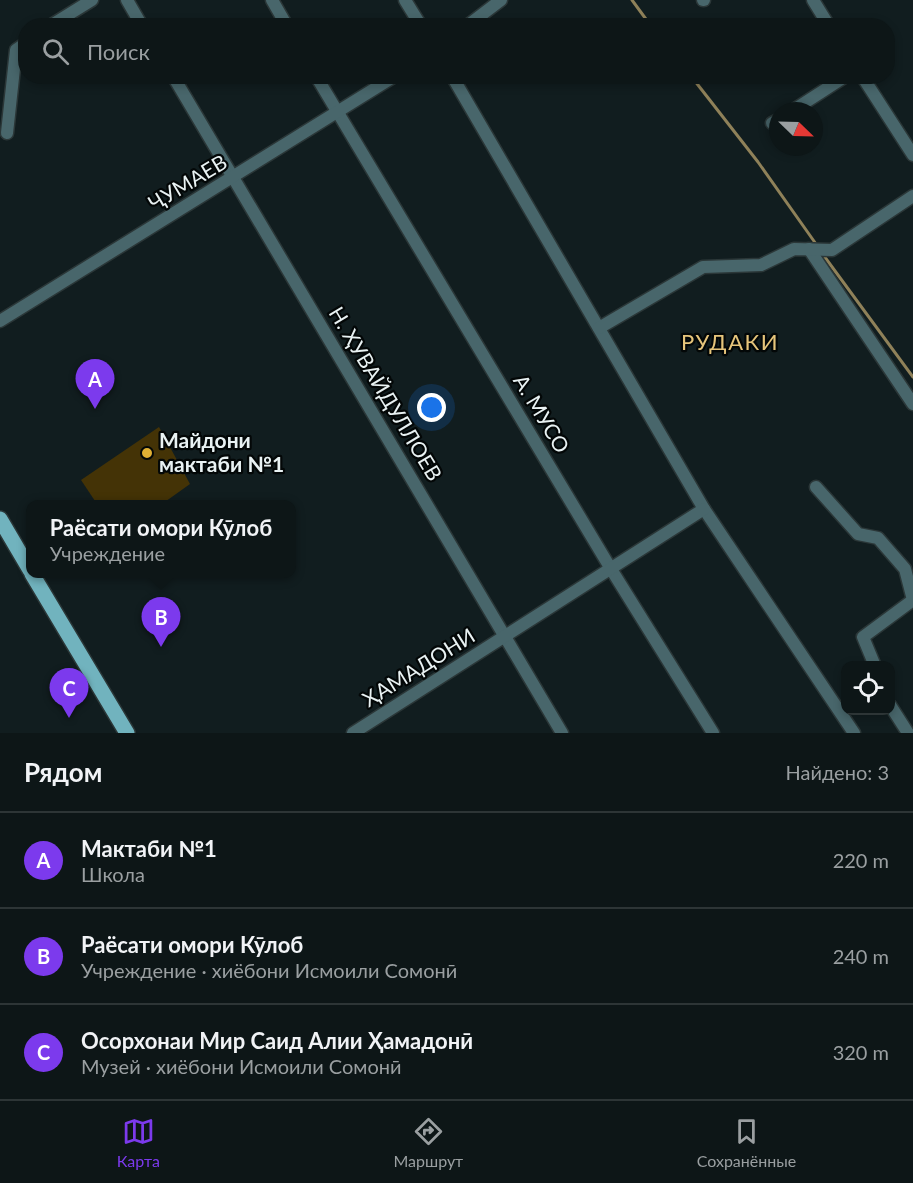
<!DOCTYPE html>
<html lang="ru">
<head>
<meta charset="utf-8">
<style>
  body { margin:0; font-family:Lato,sans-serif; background:#161f20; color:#f1f3f6 }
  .controls { position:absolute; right:18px; bottom:18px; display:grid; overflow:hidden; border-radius:12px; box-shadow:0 3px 9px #0003 }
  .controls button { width:54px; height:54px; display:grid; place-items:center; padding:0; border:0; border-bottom:2px solid #2d3536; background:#0d1617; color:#f1f3f6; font:30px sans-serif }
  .compass { position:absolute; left:769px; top:102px; width:54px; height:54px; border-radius:50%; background:#0d1617; box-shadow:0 3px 9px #0003; rotate:113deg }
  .you { position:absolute; left:432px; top:408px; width:21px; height:21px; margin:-15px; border:4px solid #fff; border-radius:50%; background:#1a73e8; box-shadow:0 0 0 9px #1a73e833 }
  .badge { display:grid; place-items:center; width:39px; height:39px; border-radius:50%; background:#7c3aed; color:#fff; font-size:20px; font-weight:700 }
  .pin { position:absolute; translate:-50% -50px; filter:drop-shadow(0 2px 3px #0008) }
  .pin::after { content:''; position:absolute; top:32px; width:21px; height:18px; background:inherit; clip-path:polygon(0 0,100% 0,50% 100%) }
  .popup { position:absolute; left:26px; top:500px; width:270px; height:78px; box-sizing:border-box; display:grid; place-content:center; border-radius:12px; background:#0d1617; filter:drop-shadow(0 2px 4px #0005); font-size:20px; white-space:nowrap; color:#9a9fa1 }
  .popup b { font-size:22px; color:#f1f3f6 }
  .popup::after { content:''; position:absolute; left:50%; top:100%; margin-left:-12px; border:12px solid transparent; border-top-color:#0d1617 }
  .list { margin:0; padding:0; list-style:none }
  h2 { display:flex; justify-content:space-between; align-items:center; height:78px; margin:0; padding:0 24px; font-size:26px }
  h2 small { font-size:20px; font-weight:400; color:#9a9fa1 }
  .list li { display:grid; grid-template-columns:39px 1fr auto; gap:18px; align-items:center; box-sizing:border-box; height:96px; padding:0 24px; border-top:2px solid #2d3536 }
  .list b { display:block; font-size:22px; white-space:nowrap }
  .list p { margin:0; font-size:20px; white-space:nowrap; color:#9a9fa1 }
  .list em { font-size:20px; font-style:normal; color:#9a9fa1 }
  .icon { flex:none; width:33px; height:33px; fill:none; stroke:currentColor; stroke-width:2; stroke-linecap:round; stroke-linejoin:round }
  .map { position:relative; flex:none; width:913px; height:733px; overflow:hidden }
  .search { position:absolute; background:#0d1617; box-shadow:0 3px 9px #0003; left:18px; right:18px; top:18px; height:66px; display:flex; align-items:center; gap:15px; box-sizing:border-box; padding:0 21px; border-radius:24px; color:#9a9fa1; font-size:22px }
  .sheet { height:366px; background:#0d1617 }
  nav { display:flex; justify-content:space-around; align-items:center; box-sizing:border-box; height:84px; border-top:2px solid #2d3536; background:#0d1617; font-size:16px; color:#9a9fa1 }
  nav a { display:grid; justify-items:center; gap:3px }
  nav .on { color:#7c3aed }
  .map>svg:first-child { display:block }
</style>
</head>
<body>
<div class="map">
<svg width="913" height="733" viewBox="0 0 913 733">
  <rect width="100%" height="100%" fill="#111d1f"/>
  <path fill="#443306" d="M159,427L190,484L162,504H97L81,480Z"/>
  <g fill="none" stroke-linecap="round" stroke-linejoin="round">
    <g stroke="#8f8159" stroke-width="3">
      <path d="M632,0L651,26"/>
      <path d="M691,76L758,162L816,244"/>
      <path d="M824,256L913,377"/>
    </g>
    <g stroke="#2b3738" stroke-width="15">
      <g id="minor">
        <path d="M127,0L142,26"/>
        <path d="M272,0L287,26"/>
        <path d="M405,0L421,26"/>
        <path d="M703,0H704"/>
        <path d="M813,0L829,26"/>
        <path d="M50,26L92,0"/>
        <path d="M467,26L501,0"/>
        <path d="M173,76L562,733"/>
        <path d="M316,76L611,569L713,733"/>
        <path d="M452,76L704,509L854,733"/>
        <path d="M862,76L913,155"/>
        <path d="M792,111L846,76"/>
        <path d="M772,123L778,120"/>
        <path d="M7,133L16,50L26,43"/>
        <path d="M809,249L913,404"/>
        <path d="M0,321L395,76"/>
        <path d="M599,328L703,267L761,265L794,249L832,250L913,196"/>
        <path d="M816,487L858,534L878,538L905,569L913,600L863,637L875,666"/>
        <path d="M890,705L908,733"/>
        <path d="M353,733L704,509"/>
      </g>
    </g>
    <g stroke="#2b3738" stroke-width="18">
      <g id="major">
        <path d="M0,519L30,570"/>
        <path d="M32,574L127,733"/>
      </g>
    </g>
    <use href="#minor" stroke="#48666b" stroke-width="12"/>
    <use href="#major" stroke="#71b3be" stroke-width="15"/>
  </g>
  <circle fill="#e0b034" stroke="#030707" stroke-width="2" cx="147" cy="453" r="6"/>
  <g text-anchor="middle" stroke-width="4.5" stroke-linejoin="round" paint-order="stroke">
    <g font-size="21" fill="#e9f2f3" stroke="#030707">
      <text transform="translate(188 183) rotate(-31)" y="7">ҶУМАЕВ</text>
      <text transform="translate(385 394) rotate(59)" y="7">Н. ҲУВАЙДУЛЛОЕВ</text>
      <text transform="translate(541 414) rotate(59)" y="7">А. МУСО</text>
      <text transform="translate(419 668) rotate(-32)" y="7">ҲАМАДОНИ</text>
    </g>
    <g font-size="21" font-weight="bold" fill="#e9f2f3" stroke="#030707" text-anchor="start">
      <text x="159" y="448">Майдони<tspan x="159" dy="24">мактаби №1</tspan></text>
    </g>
    <g font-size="22" letter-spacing="1.5" fill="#e6c57b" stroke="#030707">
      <text x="730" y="350">РУДАКИ</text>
    </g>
  </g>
</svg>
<div class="controls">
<button><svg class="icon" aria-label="locate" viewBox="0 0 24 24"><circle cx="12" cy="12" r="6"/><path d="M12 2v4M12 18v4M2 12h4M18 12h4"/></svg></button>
</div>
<svg class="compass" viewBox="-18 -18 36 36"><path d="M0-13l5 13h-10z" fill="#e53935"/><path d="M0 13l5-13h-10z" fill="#9a9fa1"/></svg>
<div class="you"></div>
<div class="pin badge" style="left:95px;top:409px">A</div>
<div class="pin badge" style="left:161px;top:647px">B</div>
<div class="popup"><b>Раёсати омори Кӯлоб</b>Учреждение</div>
<div class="pin badge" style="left:69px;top:718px">C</div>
<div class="search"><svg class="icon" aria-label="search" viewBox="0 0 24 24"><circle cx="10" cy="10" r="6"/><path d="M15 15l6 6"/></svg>Поиск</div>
</div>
<section class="sheet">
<h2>Рядом<small>Найдено: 3</small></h2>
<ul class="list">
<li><span class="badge">A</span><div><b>Мактаби №1</b><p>Школа</p></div><em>220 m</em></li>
<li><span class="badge">B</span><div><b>Раёсати омори Кӯлоб</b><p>Учреждение · хиёбони Исмоили Сомонӣ</p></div><em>240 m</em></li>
<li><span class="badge">C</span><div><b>Осорхонаи Мир Саид Алии Ҳамадонӣ</b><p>Музей · хиёбони Исмоили Сомонӣ</p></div><em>320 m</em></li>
</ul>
</section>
<nav>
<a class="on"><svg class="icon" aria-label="map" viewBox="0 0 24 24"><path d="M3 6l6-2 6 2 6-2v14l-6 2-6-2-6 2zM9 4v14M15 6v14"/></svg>Карта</a>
<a><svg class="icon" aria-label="directions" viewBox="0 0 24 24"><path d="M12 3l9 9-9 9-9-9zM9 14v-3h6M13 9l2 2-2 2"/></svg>Маршрут</a>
<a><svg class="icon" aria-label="saved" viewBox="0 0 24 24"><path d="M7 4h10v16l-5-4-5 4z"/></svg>Сохранённые</a>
</nav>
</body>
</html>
